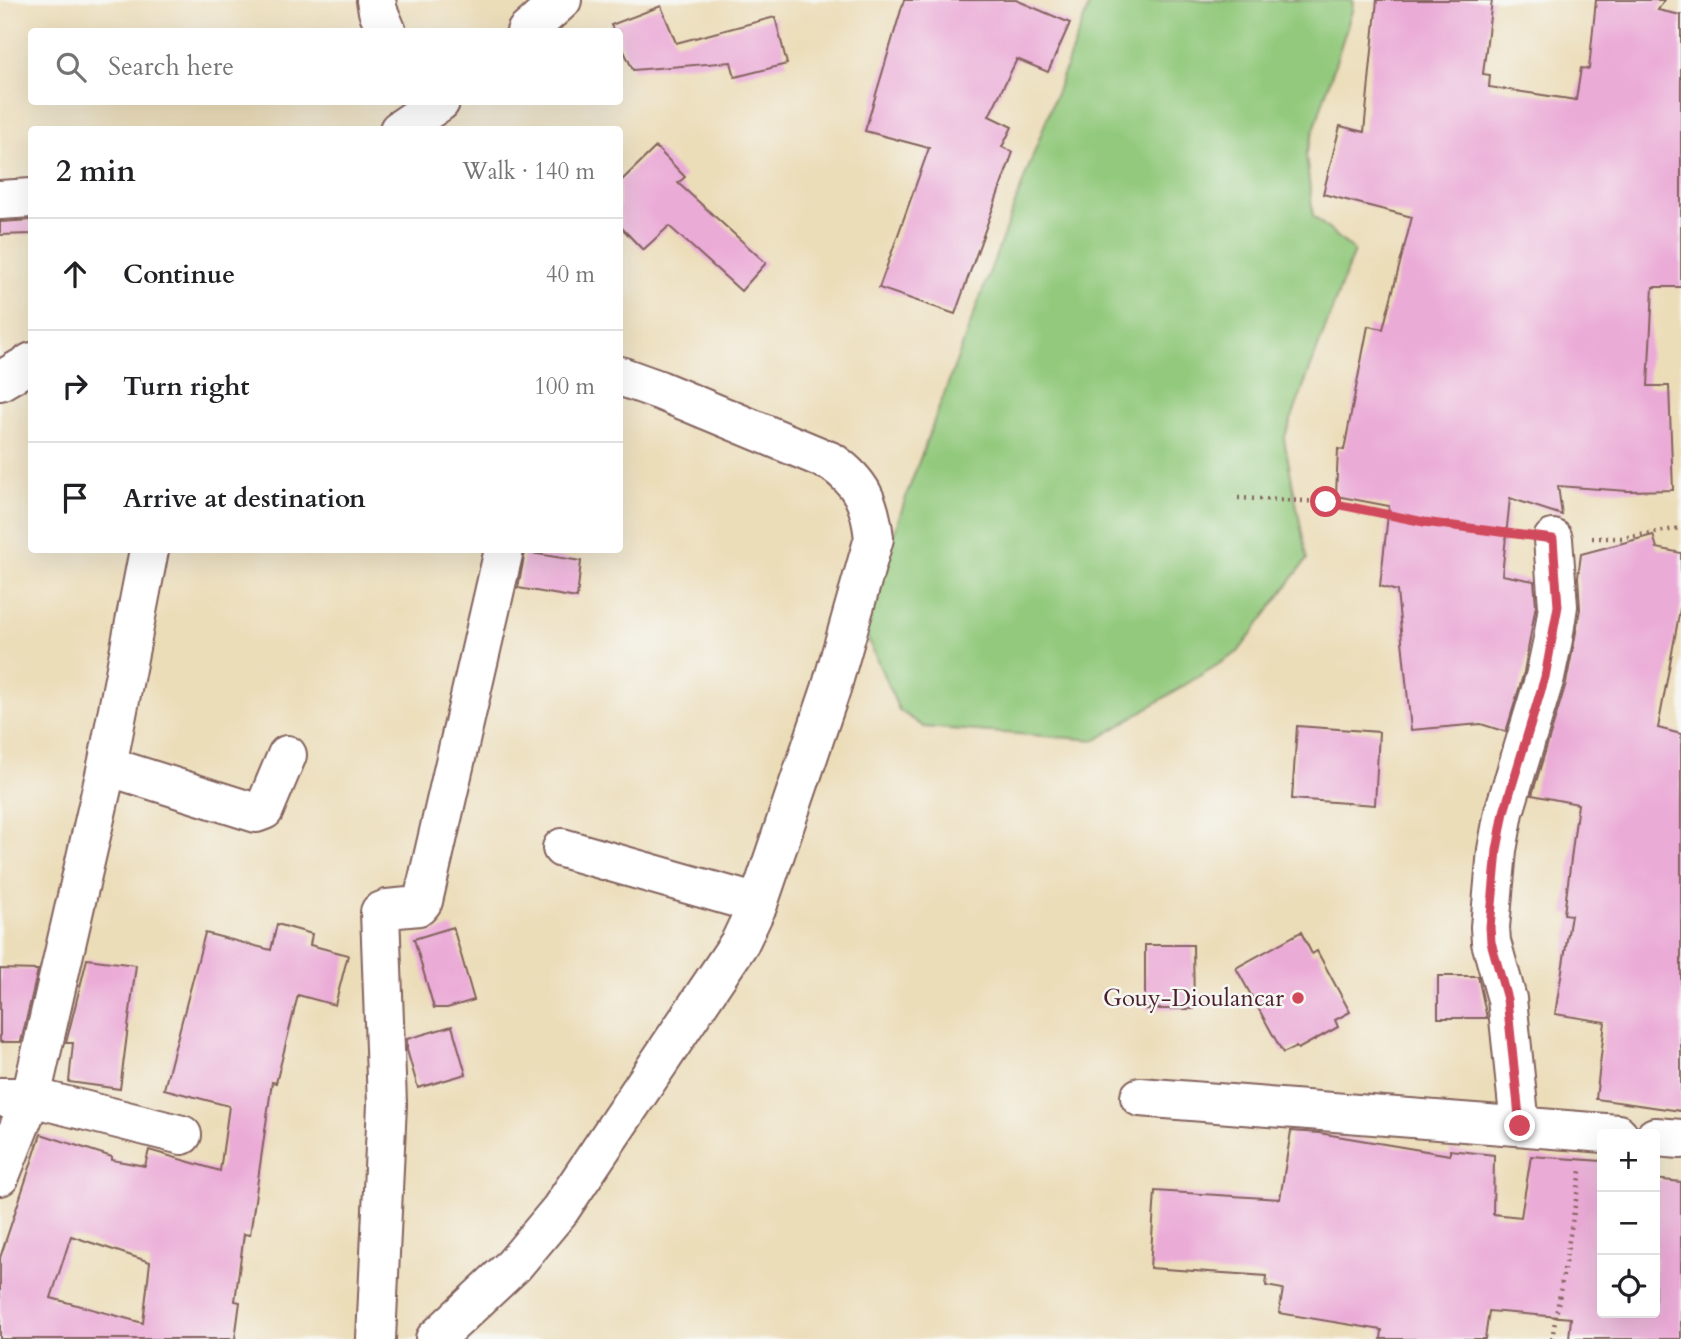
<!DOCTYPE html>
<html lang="en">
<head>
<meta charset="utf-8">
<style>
  body { margin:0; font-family:Cardo,serif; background:#f2f2f2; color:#202124 }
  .controls { position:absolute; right:21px; bottom:21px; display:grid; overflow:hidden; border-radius:7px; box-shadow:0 7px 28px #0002 }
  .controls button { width:63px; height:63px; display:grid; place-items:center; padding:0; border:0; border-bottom:2px solid #e0e0e0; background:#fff; color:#202124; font:35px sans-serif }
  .stop { position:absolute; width:21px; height:21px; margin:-16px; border:5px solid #d1495b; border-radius:50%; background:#fff }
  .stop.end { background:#d1495b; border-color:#fff; box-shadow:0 2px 7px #0008 }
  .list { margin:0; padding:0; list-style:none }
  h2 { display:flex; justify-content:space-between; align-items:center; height:91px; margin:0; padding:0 28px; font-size:30px }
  h2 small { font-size:23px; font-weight:400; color:#757577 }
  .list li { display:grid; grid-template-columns:46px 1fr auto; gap:21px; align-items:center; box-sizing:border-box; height:112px; padding:0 28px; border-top:2px solid #e0e0e0 }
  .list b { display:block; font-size:26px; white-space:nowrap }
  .list em { font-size:23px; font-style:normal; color:#757577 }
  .icon { flex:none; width:38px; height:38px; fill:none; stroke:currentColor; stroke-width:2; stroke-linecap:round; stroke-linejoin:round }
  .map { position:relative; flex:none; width:1681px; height:1339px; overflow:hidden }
  .search { position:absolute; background:#fff; box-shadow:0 7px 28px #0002; left:28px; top:28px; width:595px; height:77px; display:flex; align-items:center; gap:18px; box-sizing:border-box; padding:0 24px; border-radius:7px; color:#757577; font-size:26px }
  .panel { position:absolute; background:#fff; box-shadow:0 7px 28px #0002; left:28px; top:126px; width:595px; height:427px; border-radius:7px }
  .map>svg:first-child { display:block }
</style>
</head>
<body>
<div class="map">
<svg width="1681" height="1339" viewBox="0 0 1681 1339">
  <rect width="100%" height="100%" fill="#f6f6f2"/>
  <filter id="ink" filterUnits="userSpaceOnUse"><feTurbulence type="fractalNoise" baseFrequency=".0143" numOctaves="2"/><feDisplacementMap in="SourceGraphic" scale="14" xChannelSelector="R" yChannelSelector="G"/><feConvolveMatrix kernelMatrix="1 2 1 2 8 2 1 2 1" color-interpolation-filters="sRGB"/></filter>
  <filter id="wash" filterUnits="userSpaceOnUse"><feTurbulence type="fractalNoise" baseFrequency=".00686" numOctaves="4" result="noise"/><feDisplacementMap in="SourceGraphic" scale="28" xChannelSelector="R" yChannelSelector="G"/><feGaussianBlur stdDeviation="1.57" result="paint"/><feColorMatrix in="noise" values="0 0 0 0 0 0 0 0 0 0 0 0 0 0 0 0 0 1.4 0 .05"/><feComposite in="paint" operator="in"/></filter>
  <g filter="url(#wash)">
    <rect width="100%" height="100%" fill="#ecddb9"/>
    <path fill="#92c97c" stroke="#6e7454" stroke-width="2" d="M1091,0H1353L1352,11L1306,155L1313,216L1354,251L1284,439L1307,559L1238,652L1096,740L924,727L899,710L863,628L908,491Z"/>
    <g id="blocks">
      <g fill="#ebabd7" fill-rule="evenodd">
        <path d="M904,0H1016L1070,23L1048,72L1017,59L989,116L1012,127L1002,147L1013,152L955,314L879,288L929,148L865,131Z"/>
        <path d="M1377,0H1492L1483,74L1490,75L1489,87L1576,100L1581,68L1589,69L1596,0H1664L1658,10L1681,15V287H1653L1648,386H1669L1673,490L1628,491L1558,486L1562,515L1510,498L1502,575L1534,581L1536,605L1524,672L1506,732L1481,724L1411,730L1397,591L1380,586L1389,506L1336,496L1338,449L1344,450L1368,326L1383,329L1412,217L1323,194L1340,126L1364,132Z"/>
        <path d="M661,6L676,43L775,17L787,64L735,77L731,62L633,70L620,43V32H614L611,25Z"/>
        <path d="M656,147L685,177L678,183L766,263L741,291L669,226L643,250L620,226V182Z"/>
        <path d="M32,220V234L0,235V222Z"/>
        <path d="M1653,535L1657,548L1681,553V604L1658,728L1681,734V1111L1596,1099L1605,1022L1555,1014L1571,915L1564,914L1578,804L1532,795L1566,683L1574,643L1580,609L1578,577L1581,554Z"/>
        <path d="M525,552L581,561L577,598L518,588Z"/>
        <path d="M1297,726L1379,732L1375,805L1292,799Z"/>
        <path d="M277,924L312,934L310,945L348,955L335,1005L298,995L276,1083L272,1082L250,1235L244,1234L235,1301L240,1302L235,1339H0V1258L41,1134L112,1157V1160L145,1166L149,1150L220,1171L229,1106L164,1089L205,933L271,950ZM71,1236L150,1262L143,1323L51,1298Z"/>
        <path d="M453,927L474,1000L447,1008H434L414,939Z"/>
        <path d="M1301,932L1312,954L1317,951L1350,1012L1335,1020L1338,1027L1298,1049L1296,1047L1283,1053L1236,968Z"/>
        <path d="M1145,945H1193L1194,1009H1145Z"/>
        <path d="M87,959L136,965L120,1089L69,1082L73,1043H66Z"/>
        <path d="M0,969L38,970L21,1042H0Z"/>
        <path d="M1438,976H1478L1487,1018H1438Z"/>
        <path d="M452,1026L466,1074L418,1088L407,1050V1039Z"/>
        <path d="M1291,1131L1319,1133L1450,1155V1150L1494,1155L1493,1214L1521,1217L1531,1156L1602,1161V1313H1655V1179L1681,1182V1339H1569L1571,1318L1489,1311L1485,1339H1381L1382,1330L1279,1313L1283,1289L1266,1286L1267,1276L1150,1268L1155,1191L1280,1199Z"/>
      </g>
    </g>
  </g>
  <g filter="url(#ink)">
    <use href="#blocks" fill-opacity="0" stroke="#83625d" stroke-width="2"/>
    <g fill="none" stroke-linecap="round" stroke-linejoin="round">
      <g stroke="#83625d" stroke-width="42">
        <g id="street">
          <path d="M376,0L378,11L387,32"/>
          <path d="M526,32L562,0"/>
          <path d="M399,130L440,102"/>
          <path d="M0,200L32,198"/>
          <path d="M0,381L32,362"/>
          <path d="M107,766L256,813L264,810L287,755"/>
          <path d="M562,848L758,904"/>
          <path d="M0,1097H31L182,1135"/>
          <path d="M1140,1097L1618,1134"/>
          <path d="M1520,1126L1507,999L1491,942L1490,927L1497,850L1504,812L1545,677L1553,639L1558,606L1553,539"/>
          <path d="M1655,1137L1681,1139"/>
          <path d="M0,1176L31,1097L107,766L149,550"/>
          <path d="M376,1339L387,1104L380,912L387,909L419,906L423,901L504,550"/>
          <path d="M435,1339L514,1265L560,1210L740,942L758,904L831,689L874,538C870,503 862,483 832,462L659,390L620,376"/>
        </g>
      </g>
      <g stroke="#83625d" stroke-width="4.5" stroke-dasharray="2 5" stroke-linecap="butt">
        <path d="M1238,498L1326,502L1424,522L1513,533"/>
        <path d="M1592,538H1622L1681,528"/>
        <path d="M1552,1339L1581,1171"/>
      </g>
      <use href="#street" stroke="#fff" stroke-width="38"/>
    </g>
  </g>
  <g fill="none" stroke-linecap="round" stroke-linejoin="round" filter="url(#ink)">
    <path stroke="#d1495b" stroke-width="9" d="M1326,502L1424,522L1553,539L1558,606L1545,677L1504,812L1497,850L1490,927L1491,942L1507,999L1520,1126"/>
  </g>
  <circle fill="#d1495b" stroke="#f6f6f2" stroke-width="2.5" cx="1298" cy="998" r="7"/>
  <g text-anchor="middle" stroke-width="5" stroke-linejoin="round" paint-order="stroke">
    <g font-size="24" fill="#4a1f2b" stroke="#f6f6f2" text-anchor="end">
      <text x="1284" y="1006">Gouy-Dioulancar</text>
    </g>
  </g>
</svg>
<div class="controls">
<button>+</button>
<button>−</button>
<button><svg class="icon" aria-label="locate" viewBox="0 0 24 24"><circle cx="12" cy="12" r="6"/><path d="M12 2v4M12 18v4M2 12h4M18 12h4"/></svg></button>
</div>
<div class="stop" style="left:1326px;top:502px"></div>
<div class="stop end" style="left:1520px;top:1126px"></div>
<div class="search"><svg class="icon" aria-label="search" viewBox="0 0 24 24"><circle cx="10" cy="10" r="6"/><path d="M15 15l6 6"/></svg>Search here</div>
<section class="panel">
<h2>2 min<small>Walk · 140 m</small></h2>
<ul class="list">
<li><svg class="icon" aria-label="ahead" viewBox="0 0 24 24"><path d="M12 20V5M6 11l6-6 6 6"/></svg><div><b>Continue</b></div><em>40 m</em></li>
<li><svg class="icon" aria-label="right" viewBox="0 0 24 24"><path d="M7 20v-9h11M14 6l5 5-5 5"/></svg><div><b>Turn right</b></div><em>100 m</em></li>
<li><svg class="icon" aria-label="arrive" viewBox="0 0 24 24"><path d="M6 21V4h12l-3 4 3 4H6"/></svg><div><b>Arrive at destination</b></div></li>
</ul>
</section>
</div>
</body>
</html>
